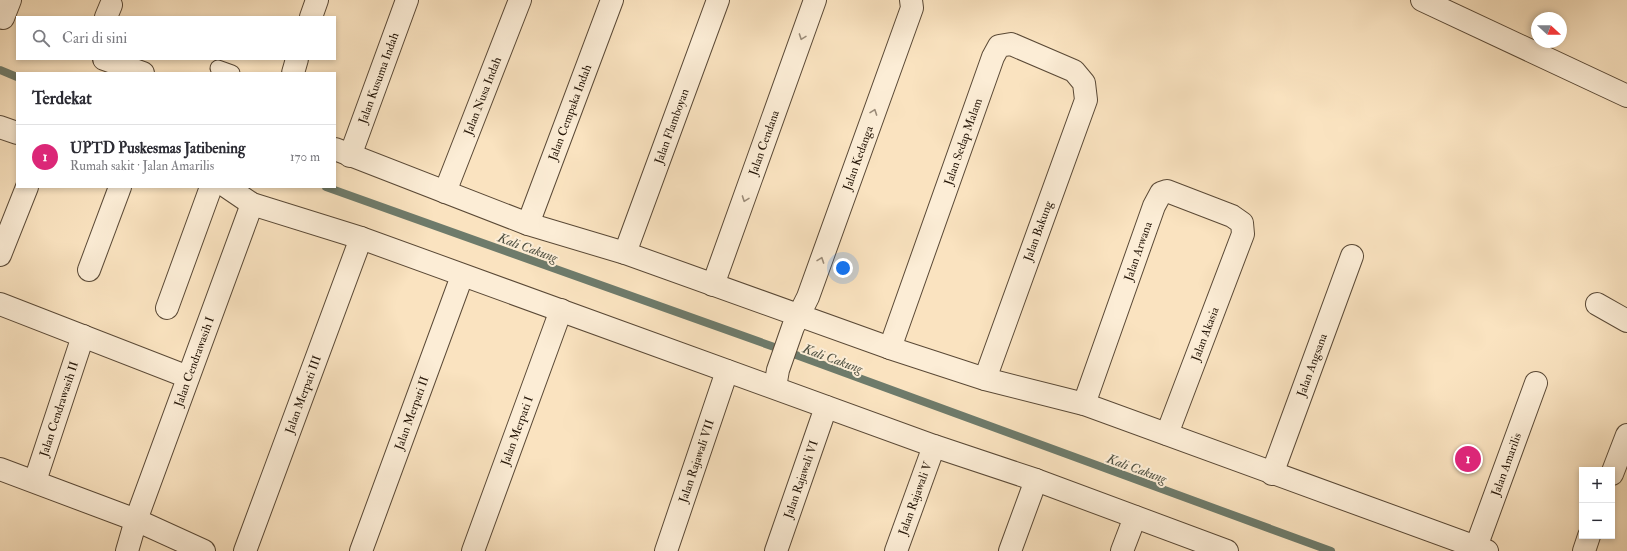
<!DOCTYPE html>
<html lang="id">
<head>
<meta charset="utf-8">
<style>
  body { margin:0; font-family:"IM FELL Double Pica",serif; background:#f2f2f3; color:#2b2b33 }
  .controls { position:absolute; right:12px; bottom:12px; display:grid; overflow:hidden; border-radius:0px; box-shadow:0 2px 6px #0003 }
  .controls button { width:36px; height:36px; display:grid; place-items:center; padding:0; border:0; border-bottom:1px solid #e1e1e2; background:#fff; color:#2b2b33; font:20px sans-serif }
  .compass { position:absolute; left:1531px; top:12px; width:36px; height:36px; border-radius:50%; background:#fff; box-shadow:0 2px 6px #0003; rotate:111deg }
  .you { position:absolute; left:843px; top:268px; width:14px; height:14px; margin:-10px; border:3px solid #fff; border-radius:50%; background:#1a73e8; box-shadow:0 0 0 6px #1a73e833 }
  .badge { display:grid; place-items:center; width:26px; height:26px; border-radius:50%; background:#db2777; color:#fff; font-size:13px; font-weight:700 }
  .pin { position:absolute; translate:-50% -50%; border:2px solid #fff; box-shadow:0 1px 4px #0006 }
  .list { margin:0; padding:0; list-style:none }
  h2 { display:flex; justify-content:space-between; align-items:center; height:52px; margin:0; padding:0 16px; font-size:17px }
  h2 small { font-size:13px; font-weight:400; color:#7c7c81 }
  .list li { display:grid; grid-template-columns:26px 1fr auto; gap:12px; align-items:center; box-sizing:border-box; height:64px; padding:0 16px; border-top:1px solid #e1e1e2 }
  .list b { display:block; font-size:15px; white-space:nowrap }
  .list p { margin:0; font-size:13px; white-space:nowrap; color:#7c7c81 }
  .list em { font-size:13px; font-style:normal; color:#7c7c81 }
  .icon { flex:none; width:22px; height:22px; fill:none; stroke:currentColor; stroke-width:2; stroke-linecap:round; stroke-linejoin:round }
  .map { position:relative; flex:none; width:1627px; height:551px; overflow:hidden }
  .search { position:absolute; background:#fff; box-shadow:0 2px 6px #0003; left:16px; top:16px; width:320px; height:44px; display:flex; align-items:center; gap:10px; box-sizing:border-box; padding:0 14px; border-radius:0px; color:#7c7c81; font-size:15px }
  .panel { position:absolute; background:#fff; box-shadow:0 2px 6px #0003; left:16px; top:72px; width:320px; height:116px; border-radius:0px }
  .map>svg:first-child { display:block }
</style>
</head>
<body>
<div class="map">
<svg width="1627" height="551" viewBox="0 0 1627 551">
  <rect width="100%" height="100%" fill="#fae3c0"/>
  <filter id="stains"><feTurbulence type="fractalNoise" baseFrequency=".005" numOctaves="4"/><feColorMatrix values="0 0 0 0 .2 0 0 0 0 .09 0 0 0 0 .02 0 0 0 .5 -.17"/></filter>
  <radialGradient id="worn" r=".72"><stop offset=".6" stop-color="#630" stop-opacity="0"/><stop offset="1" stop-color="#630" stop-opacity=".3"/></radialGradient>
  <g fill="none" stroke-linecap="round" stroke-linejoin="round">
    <g stroke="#6e7b6b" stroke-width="8">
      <path d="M0,70L17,77"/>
      <path d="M326,187L777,348L1331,551"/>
    </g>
    <g stroke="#5a4936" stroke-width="17">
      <path id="lane" d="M218,68L232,73"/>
    </g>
    <g stroke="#5a4936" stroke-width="24">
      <g id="street">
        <path d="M1422,0L1627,96"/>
        <path d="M106,17L111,5"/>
        <path d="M311,17L317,0"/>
        <path d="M3,18L10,0"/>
        <path d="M104,59L143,73"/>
        <path d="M293,73L297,59"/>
        <path d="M0,127L17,133"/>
        <path d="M335,149L528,224L625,253L890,348L985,379L1084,404L1487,551"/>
        <path id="s1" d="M350,156L407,0"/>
        <path d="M227,187L252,204L361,238L934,446L1036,480L1227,551"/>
        <path id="s2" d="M445,192L520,0"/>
        <path id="s3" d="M528,224L612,0"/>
        <path id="s4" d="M625,253L718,0"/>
        <path d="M0,255L27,187"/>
        <path d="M89,270L120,187"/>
        <path id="s5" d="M713,285L815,0"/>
        <path d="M0,304L188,377"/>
        <path d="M1597,304L1627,321"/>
        <path d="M167,308L211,187"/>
        <path id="s6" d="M890,348L993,57L999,46L1011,44L1074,71L1084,83L1086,100L985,379"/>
        <path id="s7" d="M775,387L778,370L793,327L808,297L912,8L911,0"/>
        <path id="s8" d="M1084,404L1154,206L1161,193L1167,191L1232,216L1242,223L1243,234L1167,434"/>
        <path d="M0,469L136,520L204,551"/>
        <path id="s9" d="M1272,474L1352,256"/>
        <path d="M1612,474L1627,435"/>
        <path id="s10" d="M35,481L83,336"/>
        <path id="s11" d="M1476,547L1536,383"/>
        <path id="s12" d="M127,551L136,520L252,204"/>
        <path id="s13" d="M245,551L361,238"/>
        <path id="s14" d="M361,551L462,276"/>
        <path id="s15" d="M473,551L561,310"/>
        <path id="s16" d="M666,551L727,371"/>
        <path id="s17" d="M776,551L826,407"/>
        <path id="s18" d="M896,551L934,446"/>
        <path d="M1010,551L1036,480"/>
        <path d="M1122,551L1135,517"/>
        <path d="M1584,551L1589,536"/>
      </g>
    </g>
    <use href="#lane" stroke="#fcedd6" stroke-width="15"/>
    <use href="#street" stroke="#fcedd6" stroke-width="22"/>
  </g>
  <defs><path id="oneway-chevron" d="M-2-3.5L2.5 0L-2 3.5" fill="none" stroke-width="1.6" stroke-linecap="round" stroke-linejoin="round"/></defs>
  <g stroke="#9b8c79">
    <use href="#oneway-chevron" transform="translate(802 37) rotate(110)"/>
    <use href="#oneway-chevron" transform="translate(874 112) rotate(-70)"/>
    <use href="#oneway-chevron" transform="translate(745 199) rotate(110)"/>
    <use href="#oneway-chevron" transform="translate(821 260) rotate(-70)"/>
  </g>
  <g text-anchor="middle" stroke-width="4" stroke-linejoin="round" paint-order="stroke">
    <g font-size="12" fill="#251608" stroke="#fcedd6">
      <text dy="4" stroke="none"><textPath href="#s1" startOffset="83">Jalan Kusuma Indah</textPath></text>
      <text dy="4" stroke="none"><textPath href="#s2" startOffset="103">Jalan Nusa Indah</textPath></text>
      <text dy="4" stroke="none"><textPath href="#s3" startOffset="119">Jalan Cempaka Indah</textPath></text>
      <text dy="4" stroke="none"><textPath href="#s4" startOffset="135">Jalan Flamboyan</textPath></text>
      <text dy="4" stroke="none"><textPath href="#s6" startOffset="219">Jalan Sedap Malam</textPath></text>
      <text dy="4" stroke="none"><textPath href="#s5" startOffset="151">Jalan Cendana</textPath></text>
      <text dy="4" stroke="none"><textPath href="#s7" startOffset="244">Jalan Kedanga</textPath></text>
      <text transform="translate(1038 231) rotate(-70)" y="4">Jalan Bakung</text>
      <text dy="4" stroke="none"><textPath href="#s8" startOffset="162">Jalan Arwana</textPath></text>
      <text transform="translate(1205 334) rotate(-69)" y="4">Jalan Akasia</text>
      <text dy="4" stroke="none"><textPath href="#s12" startOffset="201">Jalan Cendrawasih I</textPath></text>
      <text dy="4" stroke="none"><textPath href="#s9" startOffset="116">Jalan Angsana</textPath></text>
      <text dy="4" stroke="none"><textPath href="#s13" startOffset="167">Jalan Merpati III</textPath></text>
      <text dy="4" stroke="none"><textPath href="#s10" startOffset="76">Jalan Cendrawasih II</textPath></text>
      <text dy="4" stroke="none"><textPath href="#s14" startOffset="147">Jalan Merpati II</textPath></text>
      <text dy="4" stroke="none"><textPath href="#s15" startOffset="128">Jalan Merpati I</textPath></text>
      <text dy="4" stroke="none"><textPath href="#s16" startOffset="95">Jalan Rajawali VII</textPath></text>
      <text dy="4" stroke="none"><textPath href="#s11" startOffset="88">Jalan Amarilis</textPath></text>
      <text dy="4" stroke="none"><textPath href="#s17" startOffset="76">Jalan Rajawali VI</textPath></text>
      <text dy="4" stroke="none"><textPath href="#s18" startOffset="56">Jalan Rajawali V</textPath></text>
    </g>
    <g font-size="13" font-style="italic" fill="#505142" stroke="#fcedd6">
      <text transform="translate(528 247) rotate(20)" y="5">Kali Cakung</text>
      <text transform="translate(833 358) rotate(20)" y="5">Kali Cakung</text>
      <text transform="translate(1137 468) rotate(20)" y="5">Kali Cakung</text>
    </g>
  </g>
  <rect width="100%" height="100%" filter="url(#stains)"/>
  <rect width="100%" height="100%" fill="url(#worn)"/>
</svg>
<div class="controls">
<button>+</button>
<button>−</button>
</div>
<svg class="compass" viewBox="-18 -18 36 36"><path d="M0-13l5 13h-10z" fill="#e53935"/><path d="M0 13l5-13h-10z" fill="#7c7c81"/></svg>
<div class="you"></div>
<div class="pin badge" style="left:1468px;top:459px">1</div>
<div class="search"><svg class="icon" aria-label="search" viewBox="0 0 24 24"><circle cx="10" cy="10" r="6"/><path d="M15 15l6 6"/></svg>Cari di sini</div>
<section class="panel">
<h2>Terdekat<small></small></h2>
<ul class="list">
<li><span class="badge">1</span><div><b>UPTD Puskesmas Jatibening</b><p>Rumah sakit · Jalan Amarilis</p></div><em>170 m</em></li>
</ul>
</section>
</div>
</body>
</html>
